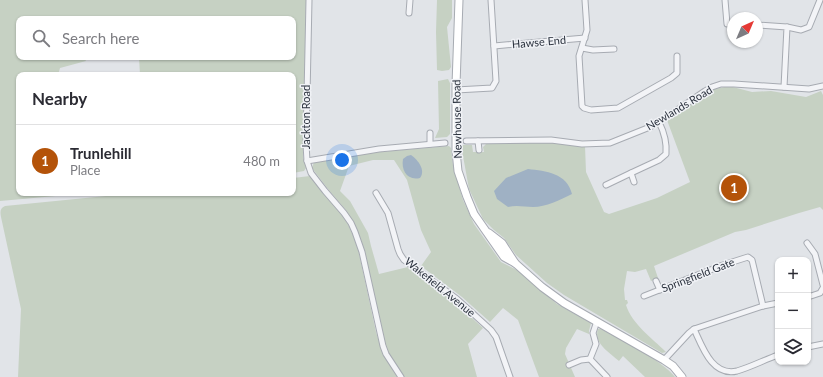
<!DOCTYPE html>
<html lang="en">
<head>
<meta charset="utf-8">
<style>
  body { margin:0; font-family:Lato,sans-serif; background:#f7f7f7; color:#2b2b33 }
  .controls { position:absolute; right:12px; bottom:12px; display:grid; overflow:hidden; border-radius:8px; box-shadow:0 1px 3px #0004 }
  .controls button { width:36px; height:36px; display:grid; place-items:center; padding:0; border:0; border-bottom:1px solid #e1e1e2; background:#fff; color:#2b2b33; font:20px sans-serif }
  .compass { position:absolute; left:727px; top:12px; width:36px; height:36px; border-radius:50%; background:#fff; box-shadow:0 1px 3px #0004; rotate:44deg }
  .you { position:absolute; left:342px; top:160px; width:14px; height:14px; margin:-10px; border:3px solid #fff; border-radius:50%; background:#1a73e8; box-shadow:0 0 0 6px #1a73e833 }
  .badge { display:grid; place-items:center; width:26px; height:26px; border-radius:50%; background:#b45309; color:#fff; font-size:13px; font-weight:700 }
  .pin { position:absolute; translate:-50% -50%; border:2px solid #fff; box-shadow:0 1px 4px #0006 }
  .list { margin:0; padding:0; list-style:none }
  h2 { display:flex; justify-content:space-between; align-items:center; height:52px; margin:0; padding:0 16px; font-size:17px }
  h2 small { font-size:13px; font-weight:400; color:#7c7c81 }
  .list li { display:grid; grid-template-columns:26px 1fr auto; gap:12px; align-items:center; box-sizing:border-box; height:72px; padding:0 16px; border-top:1px solid #e1e1e2 }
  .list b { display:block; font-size:15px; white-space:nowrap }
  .list p { margin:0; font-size:13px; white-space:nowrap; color:#7c7c81 }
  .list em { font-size:13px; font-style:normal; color:#7c7c81 }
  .icon { flex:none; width:22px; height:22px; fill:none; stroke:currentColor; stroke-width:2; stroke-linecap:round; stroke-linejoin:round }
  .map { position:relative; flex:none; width:823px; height:377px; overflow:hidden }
  .search { position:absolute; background:#fff; box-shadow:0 1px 3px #0004; left:16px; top:16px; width:280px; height:44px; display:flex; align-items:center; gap:10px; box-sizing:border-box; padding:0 14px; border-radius:8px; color:#7c7c81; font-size:15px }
  .panel { position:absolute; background:#fff; box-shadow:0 1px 3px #0004; left:16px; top:72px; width:280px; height:124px; border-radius:8px }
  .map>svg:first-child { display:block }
</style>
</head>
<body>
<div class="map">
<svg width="823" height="377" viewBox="0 0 823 377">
  <rect width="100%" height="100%" fill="#e1e4e8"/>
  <g fill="#c6d1c3">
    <path d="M0,0H306L303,156L306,168L304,171L293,173V75H140L139,57H293V19H19V57H84L86,61L60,68L58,75H19V193H89L0,201Z"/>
    <path d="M437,0H452V18L447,27L451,67L449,70L442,71L437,70L436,32Z"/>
    <path d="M448,79L450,83V134L447,137L435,138L439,129L438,81Z"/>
    <path d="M729,86L752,92L771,91L806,97L821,91L823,95V210L820,207L799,213L746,230L735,232L654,266L658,278L651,281L646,269L635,272L627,271L624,289L625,300H627L628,303L626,305C632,324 652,338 666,352L662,353L564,295L547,283L516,255L504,238L494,230L483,219L469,189L461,145H472L473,152H484L483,147L486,144L544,141L585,146L586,172L604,212L609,214L657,198L690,182L667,120L705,93L715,89Z"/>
    <path d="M449,146L451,148L453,165L463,200L474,224L501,262L519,271L557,304L591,323L589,331V334L577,329L566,348L565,354L575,377H539L518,320L503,308L490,322L462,297L421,266L431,252L421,230L407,180L394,160H373L349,166L340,191L350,201L368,233L371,246L379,274L408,267L452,300L483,328L468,344L477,377H404L386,349L365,252L356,227L345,209L331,193L312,168L314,162L357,154Z"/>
    <path d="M310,176L346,220L357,244L376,332L383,354L398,377H18L21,309L1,217C0,212 0,208 5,206L136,193H293V178Z"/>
    <path d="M598,329H601C621,340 662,360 675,377H645L623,356L619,361C610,353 593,343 598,329Z"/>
  </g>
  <g fill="#9fb1c4">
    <path d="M411,155C418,160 426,170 420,178C407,181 401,170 403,159L407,156Z"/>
    <path d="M528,169C546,171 567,173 572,194C560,200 546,207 533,207C524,207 517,205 508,207L497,199L494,191L506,178Z"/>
  </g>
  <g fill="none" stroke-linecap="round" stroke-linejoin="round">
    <g stroke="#a7abb2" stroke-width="7">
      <g id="street">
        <path d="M309,0L306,144L307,161L311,173L325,191L344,213L351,223L355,232L362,252L383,346L386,354L401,377"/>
        <path d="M585,0L587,30L579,56L582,106L584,108L591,110L618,108L671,78L677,73V56"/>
        <path d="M725,0L727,24H733"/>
        <path d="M409,13L410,0"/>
        <path d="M757,25L787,27L784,87"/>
        <path d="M787,27L801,30L809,27L820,0"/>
        <path d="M494,46L585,38"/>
        <path d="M582,48L593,50L614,49"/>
        <path d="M456,90L492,88L496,81L491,0"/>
        <path d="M430,133V144"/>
        <path d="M466,141L551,140L582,144L610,143L650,127L667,117L705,91L712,87L721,84H734L809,89L823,86"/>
        <path d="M478,141L479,150"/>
        <path d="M307,161L379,149L445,143"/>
        <path d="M631,173L634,182"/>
        <path d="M606,185L631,173L659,160L666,154C667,142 664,132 659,122"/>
        <path d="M376,193L388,213L398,249L400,254L404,260L457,299L491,330L496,337L510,377"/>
        <path d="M807,243L815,254L823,285"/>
        <path d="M656,281L660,290"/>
        <path d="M644,296L723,265L748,257L752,260L763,306"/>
        <path d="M808,297L820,293L823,288"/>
        <path d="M597,321L593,333L596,344L590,359L607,377"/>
        <path d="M694,329C702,346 712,377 737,371C751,367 764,360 778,355"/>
        <path d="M808,347L823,344"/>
        <path d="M664,360L689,333L694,329L763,306L778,303"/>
        <path d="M569,365L581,360L590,359"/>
      </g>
    </g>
    <g stroke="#a7abb2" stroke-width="9">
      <g id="secondary">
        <path d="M459,0L456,85V151L458,171L467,197L474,214L504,257L515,263L542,287L564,303L664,360L673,366L682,377"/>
        <path d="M489,233L502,243L515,263"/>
      </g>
    </g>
    <use href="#street" stroke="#f3f4f7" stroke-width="5"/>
    <use href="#secondary" stroke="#fff" stroke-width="7"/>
  </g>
  <g text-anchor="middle" stroke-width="3" stroke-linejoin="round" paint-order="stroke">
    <g font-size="11" fill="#2b323e" stroke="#f0f2f6">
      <text transform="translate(539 42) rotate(-5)" y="4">Hawse End</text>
      <text transform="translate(679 108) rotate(-31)" y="4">Newlands Road</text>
      <text transform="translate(306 117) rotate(-90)" y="4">Jackton Road</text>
      <text transform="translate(457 119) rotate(-91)" y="4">Newhouse Road</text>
      <text transform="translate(698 275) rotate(-21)" y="4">Springfield Gate</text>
      <text transform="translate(440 287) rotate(39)" y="4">Wakefield Avenue</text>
    </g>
  </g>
</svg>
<div class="controls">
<button>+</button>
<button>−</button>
<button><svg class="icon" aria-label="layers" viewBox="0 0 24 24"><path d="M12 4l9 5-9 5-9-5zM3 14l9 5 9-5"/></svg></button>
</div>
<svg class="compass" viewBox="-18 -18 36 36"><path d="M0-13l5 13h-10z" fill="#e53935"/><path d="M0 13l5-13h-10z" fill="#7c7c81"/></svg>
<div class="you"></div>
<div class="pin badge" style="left:734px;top:188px">1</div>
<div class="search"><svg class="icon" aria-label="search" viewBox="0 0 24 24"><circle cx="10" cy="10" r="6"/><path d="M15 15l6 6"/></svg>Search here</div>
<section class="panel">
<h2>Nearby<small></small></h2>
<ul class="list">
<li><span class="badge">1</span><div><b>Trunlehill</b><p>Place</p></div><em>480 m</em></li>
</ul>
</section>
</div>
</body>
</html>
